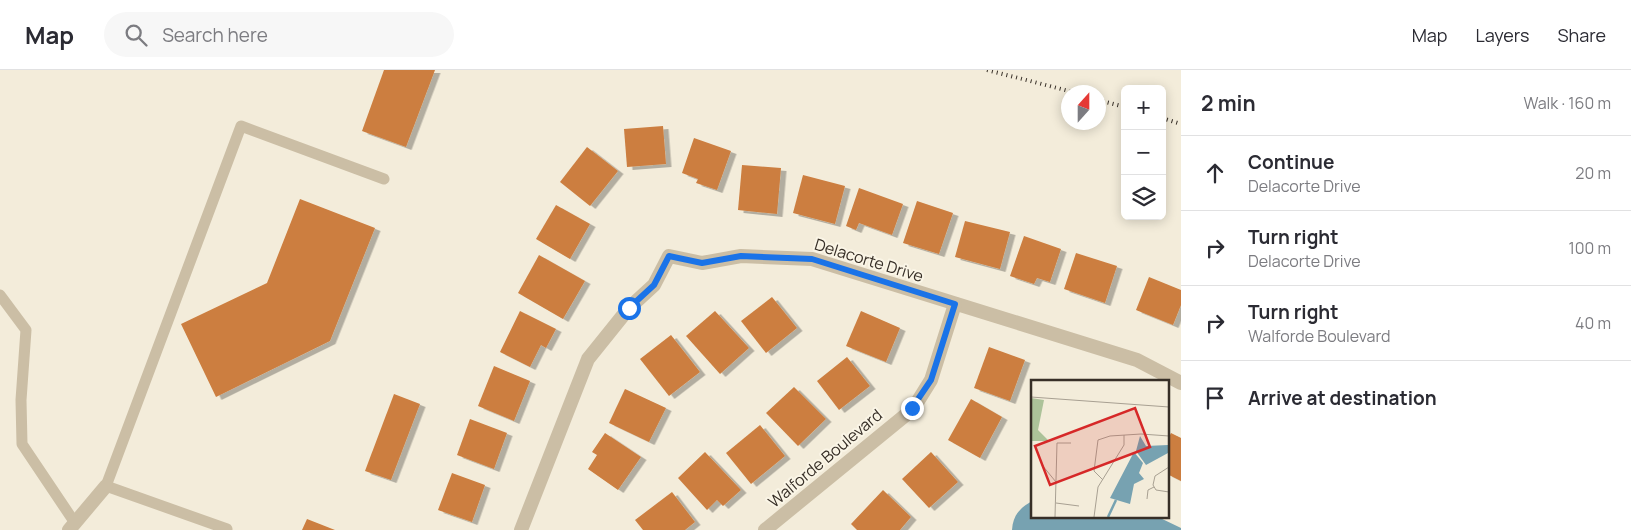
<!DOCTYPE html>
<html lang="en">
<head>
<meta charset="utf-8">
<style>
  body { margin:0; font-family:Manrope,sans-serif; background:#f7f7f7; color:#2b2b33 }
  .controls { position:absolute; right:15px; top:15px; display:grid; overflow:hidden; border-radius:8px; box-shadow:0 2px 12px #0003 }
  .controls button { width:45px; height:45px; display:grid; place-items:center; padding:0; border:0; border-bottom:1px solid #e1e1e2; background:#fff; color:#2b2b33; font:25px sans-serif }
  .compass { position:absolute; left:1061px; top:15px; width:45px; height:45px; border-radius:50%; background:#fff; box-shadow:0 2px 12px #0003; rotate:21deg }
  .stop { position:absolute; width:15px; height:15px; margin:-11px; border:4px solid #1a73e8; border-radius:50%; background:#fff }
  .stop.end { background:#1a73e8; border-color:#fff; box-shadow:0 1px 5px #0008 }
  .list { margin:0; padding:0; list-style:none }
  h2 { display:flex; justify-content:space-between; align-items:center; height:65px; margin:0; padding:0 20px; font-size:21px }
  h2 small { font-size:16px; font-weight:400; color:#7c7c81 }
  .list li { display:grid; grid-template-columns:32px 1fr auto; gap:15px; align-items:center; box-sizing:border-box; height:75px; padding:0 20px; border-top:1px solid #e1e1e2 }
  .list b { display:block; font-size:19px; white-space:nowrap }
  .list p { margin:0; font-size:16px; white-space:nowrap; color:#7c7c81 }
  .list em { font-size:16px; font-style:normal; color:#7c7c81 }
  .icon { flex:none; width:28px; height:28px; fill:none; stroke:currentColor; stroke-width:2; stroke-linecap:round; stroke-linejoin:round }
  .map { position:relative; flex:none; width:1181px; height:460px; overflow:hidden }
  header { display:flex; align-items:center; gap:30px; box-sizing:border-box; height:70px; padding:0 25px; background:#fff; border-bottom:1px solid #e1e1e2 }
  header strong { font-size:24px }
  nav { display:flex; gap:28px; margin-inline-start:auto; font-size:18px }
  .search { width:350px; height:45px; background:#f7f7f7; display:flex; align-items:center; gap:12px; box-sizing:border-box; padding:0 18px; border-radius:28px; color:#7c7c81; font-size:19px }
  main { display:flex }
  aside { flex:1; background:#fff }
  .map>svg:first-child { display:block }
</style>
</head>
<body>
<header>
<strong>Map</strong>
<div class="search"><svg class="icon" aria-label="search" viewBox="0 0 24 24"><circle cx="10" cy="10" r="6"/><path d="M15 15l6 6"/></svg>Search here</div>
<nav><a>Map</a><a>Layers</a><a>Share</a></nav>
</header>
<main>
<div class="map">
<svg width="1181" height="460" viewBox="0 0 1181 460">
  <defs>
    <filter id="shadow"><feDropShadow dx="5.5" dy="3" stdDeviation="0" flood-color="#0004"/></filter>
  </defs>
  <rect width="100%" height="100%" fill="#f3ecda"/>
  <path fill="#77a2b1" d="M1032,431V446H1156L1181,458V460H1012C1013,445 1020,438 1032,431Z"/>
  <g fill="#cc7e3f" filter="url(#shadow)">
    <path d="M384,0H435L406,77L362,61Z"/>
    <path d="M663,56L666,94L627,97L624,59Z"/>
    <path d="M694,68L731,81L717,120L696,113L698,109L682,103Z"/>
    <path d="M587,77L618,101L590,136L560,112Z"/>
    <path d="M742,95L781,98L777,144L738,140Z"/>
    <path d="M803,105L845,116L835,154L793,143Z"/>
    <path d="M859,118L903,134L892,165L859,153L856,160L846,156Z"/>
    <path d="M300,129L375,158L330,271L216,327L181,254L267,213Z"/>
    <path d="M917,131L953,143L939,184L903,173Z"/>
    <path d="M556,135L590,154L570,189L536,169Z"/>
    <path d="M965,151L1010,162L1000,199L955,187Z"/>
    <path d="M1024,166L1061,179L1050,212L1037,208L1034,214L1010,206Z"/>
    <path d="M1076,183L1117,196L1105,233L1064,219Z"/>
    <path d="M539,185L585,211L563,249L518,223Z"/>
    <path d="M1149,207L1181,220V235L1173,255L1136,240Z"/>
    <path d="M772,227L797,258L766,283L741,251Z"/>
    <path d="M520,241L556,259L546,278L541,275L530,297L500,282Z"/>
    <path d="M715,241L749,278L720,304L686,266Z"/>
    <path d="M861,241L900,258L886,292L846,276Z"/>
    <path d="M671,265L700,302L669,326L640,289Z"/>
    <path d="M989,277L1025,290L1010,331L974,318Z"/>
    <path d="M847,287L870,316L839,340L817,311Z"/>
    <path d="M494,296L530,311L514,351L478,336Z"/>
    <path d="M794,317L826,349L798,376L766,343Z"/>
    <path d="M625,319L666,338L649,372L609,353Z"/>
    <path d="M394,324L420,334L391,410L365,401Z"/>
    <path d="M971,329L1002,347L980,388L948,370Z"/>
    <path d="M470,349L507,363L494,399L457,385Z"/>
    <path d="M760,355L785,386L751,414L726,383Z"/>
    <path d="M605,363L641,387L618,420L588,399L597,385L592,382Z"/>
    <path d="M1171,363L1181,368V411L1167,404V371Z"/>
    <path d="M705,382L741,420L723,436L717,430L707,440L678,408Z"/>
    <path d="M931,382L958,412L929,438L902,409Z"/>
    <path d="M452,403L485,415L472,452L438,440Z"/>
    <path d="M883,420L911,447L900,460H857L851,454Z"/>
    <path d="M672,422L695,452L685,460H643L635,450Z"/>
    <path d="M307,449L335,460H302Z"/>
  </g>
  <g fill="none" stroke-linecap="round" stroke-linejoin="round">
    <g stroke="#cbbea5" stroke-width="11">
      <path d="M0,225L26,260L21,330L22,374L75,453"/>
      <path d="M227,459L106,416L241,56L384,109"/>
    </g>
    <g stroke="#cbbea5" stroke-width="14">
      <path d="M69,460L106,416"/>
      <path d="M521,460L588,289L629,238L654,215L669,186L702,193L741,186L812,189L1137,290L1181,313"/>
      <path d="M765,460L913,339L931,310L955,234"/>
    </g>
    <g stroke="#372f27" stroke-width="4" stroke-dasharray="1 4" stroke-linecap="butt">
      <path d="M987,0L1073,22"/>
      <path d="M1098,30L1125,37"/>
      <path d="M1162,48L1181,54"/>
    </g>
  </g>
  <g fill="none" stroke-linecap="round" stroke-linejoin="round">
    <path stroke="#1a73e8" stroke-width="6" d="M629,238L654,215L669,186L702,193L741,186L812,189L955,234L931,310L912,338"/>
  </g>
  <g text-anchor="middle" stroke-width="4" stroke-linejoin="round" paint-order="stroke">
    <g font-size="16" fill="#372f27" stroke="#faf5e6">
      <text transform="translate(869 190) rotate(17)" y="6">Delacorte Drive</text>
      <text transform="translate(825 388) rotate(-40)" y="6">Walforde Boulevard</text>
    </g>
  </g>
  <g transform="translate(1031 310)">
    <rect width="138" height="138" fill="#f3ecda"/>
    <path d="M0,18L13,20L7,50L18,61H0Z" fill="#acc299"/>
    <path d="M109,56L115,66L137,65V73L115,85L105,71ZM103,72L112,83L108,93L113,99L103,104L99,124L79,118Z" fill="#77a2b1"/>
    <path fill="none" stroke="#77a2b1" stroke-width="2.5" d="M77,137L85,120"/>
    <path fill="none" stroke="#a8a092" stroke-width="1" d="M0,17L138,27M11,85L25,102M138,87L124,96L122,105L125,110L138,112M72,100L63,91L67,60L79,56L110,54L138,56M116,119L117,110L123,107M25,123L48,126M24,137L26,63H40M63,137L67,107L93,65V55"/>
    <path fill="#d62828" fill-opacity="0.15" stroke="#d62828" stroke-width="2.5" d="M104,28L119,67L19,105L4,66Z"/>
    <rect width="138" height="138" fill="none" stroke="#372f27" stroke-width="2.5"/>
  </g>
</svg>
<div class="controls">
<button>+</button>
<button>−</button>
<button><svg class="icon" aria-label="layers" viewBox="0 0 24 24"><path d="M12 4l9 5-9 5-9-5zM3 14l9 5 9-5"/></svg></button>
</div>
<svg class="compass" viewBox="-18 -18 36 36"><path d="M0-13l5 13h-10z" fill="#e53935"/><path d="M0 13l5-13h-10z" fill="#7c7c81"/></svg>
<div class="stop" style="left:629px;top:238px"></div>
<div class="stop end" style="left:912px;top:338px"></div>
</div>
<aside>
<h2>2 min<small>Walk · 160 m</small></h2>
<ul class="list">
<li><svg class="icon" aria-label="ahead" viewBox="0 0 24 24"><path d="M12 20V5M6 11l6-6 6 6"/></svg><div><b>Continue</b><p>Delacorte Drive</p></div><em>20 m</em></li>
<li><svg class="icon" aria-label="right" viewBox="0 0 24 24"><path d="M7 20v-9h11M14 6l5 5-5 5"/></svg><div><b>Turn right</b><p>Delacorte Drive</p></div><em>100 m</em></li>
<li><svg class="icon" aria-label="right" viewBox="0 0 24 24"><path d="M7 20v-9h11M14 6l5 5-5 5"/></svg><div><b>Turn right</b><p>Walforde Boulevard</p></div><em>40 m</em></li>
<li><svg class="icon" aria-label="arrive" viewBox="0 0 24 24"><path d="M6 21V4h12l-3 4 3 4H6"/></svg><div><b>Arrive at destination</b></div></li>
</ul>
</aside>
</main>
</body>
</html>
